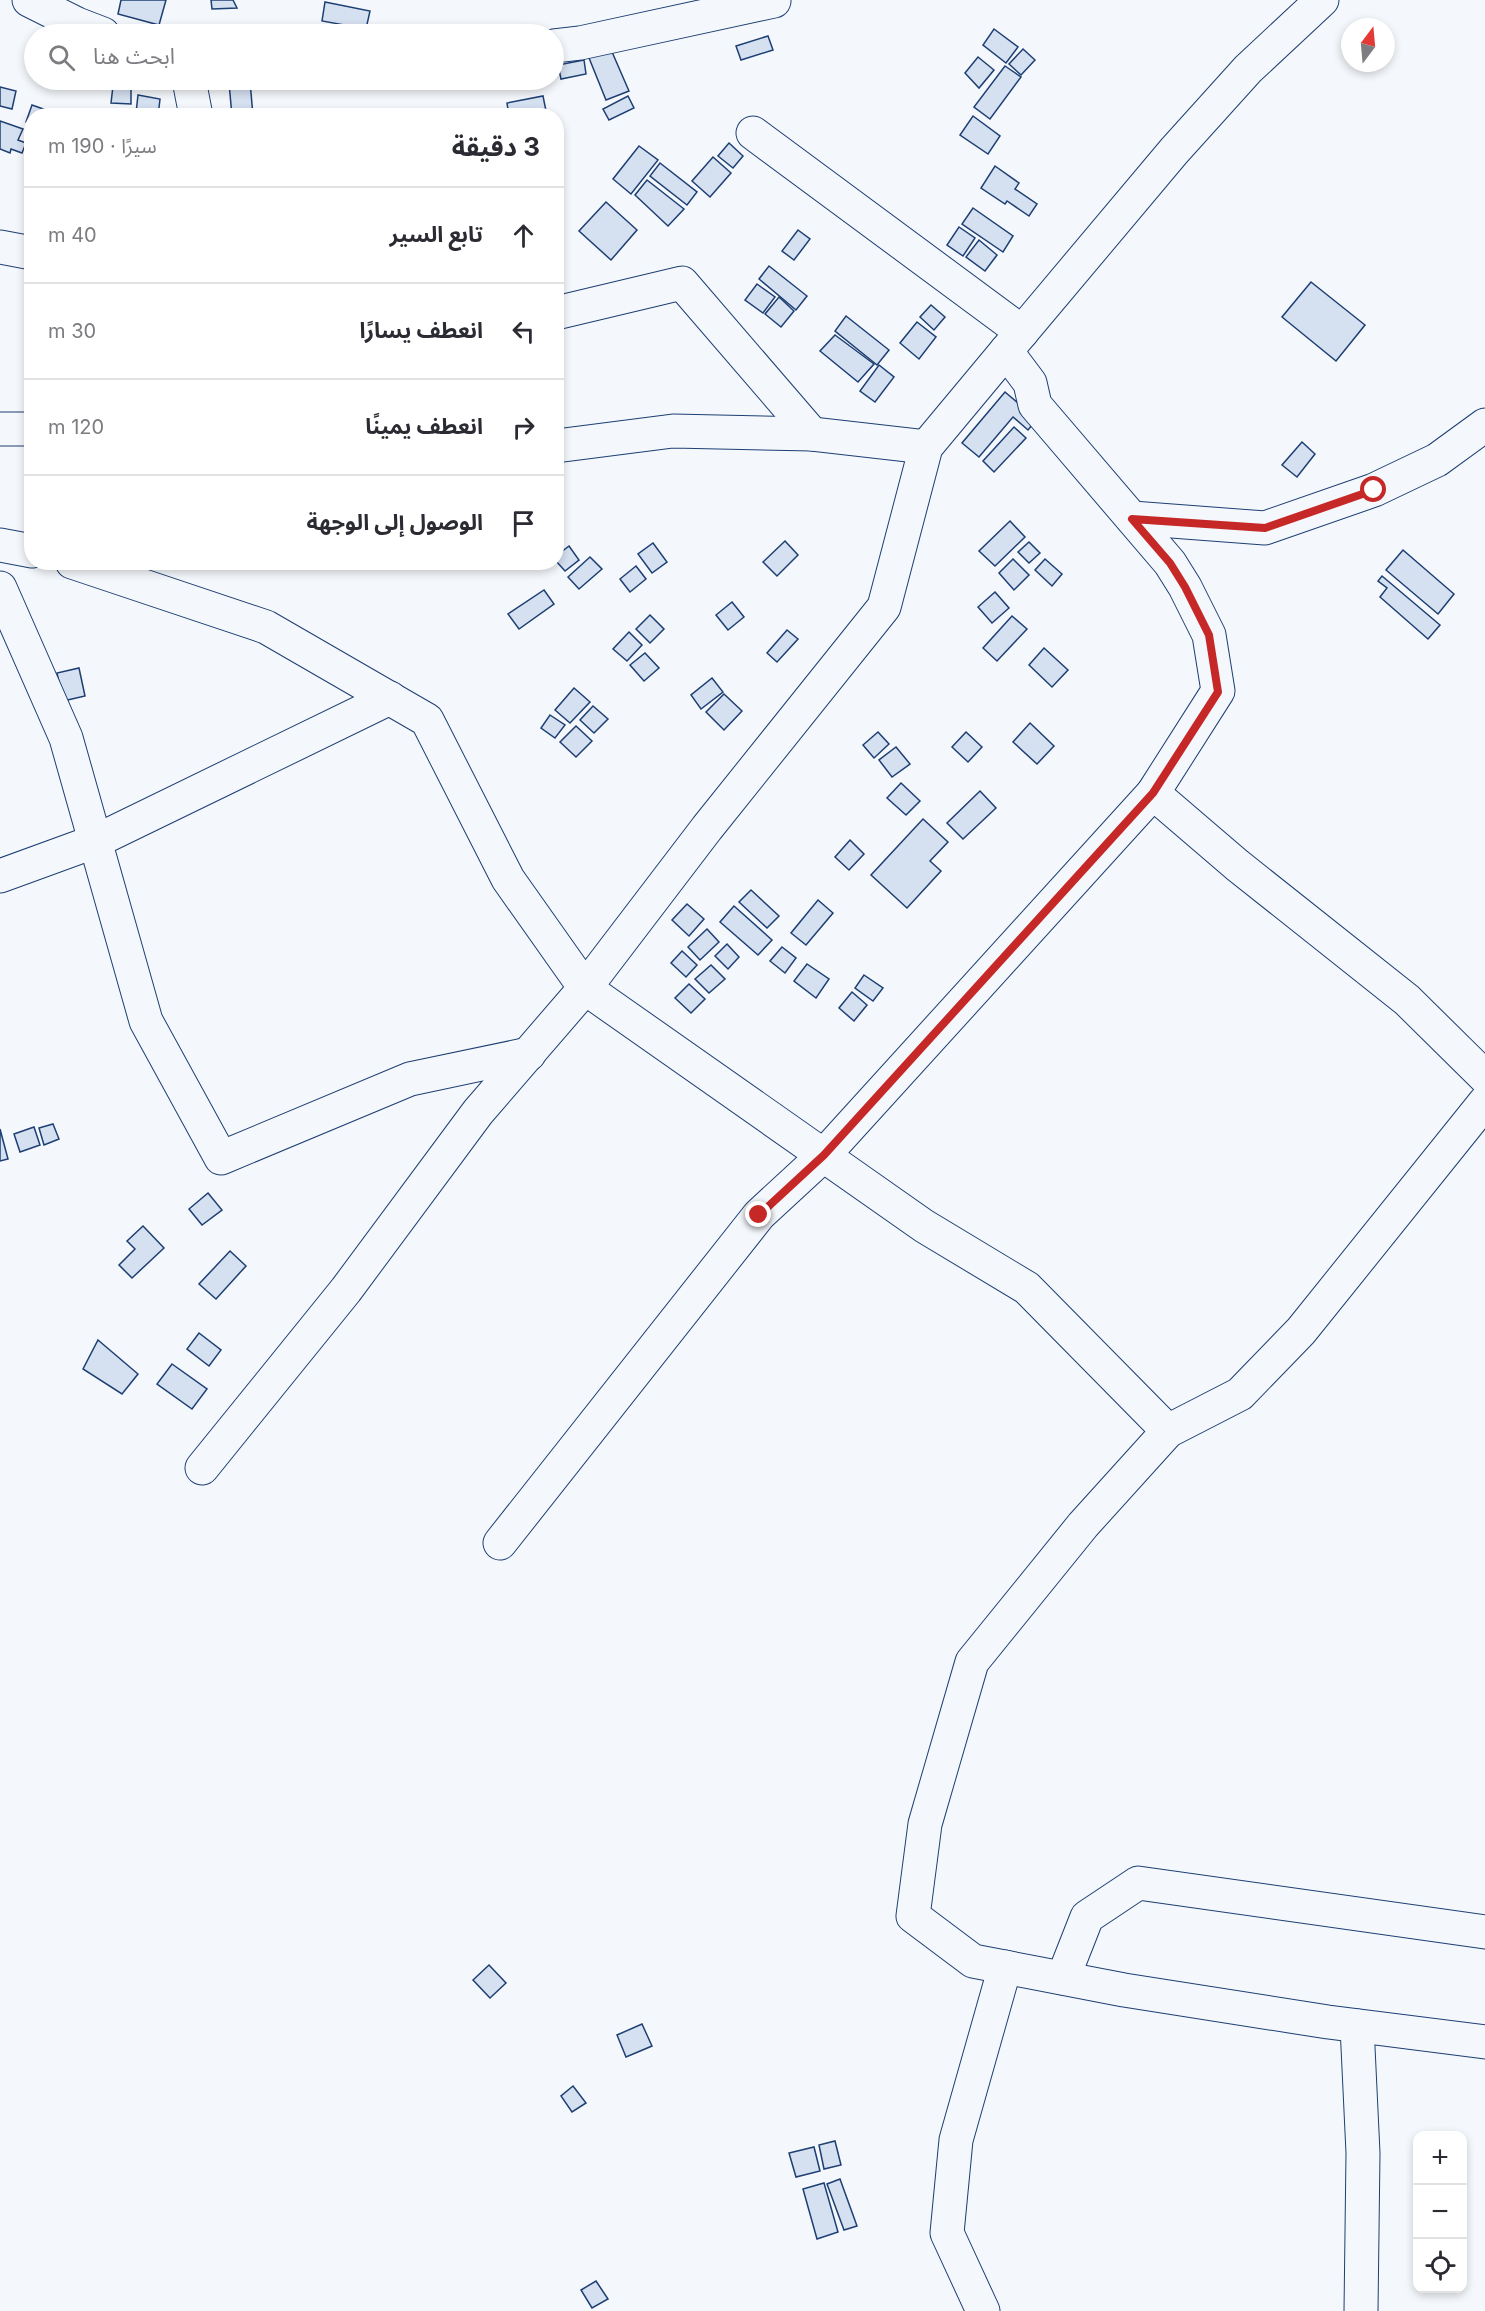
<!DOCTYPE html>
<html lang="ar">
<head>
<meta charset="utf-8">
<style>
  body { margin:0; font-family:Inter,"Noto Sans Arabic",sans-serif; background:#f7f7f7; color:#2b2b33; direction:rtl }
  .controls { position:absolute; right:18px; bottom:18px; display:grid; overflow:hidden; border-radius:12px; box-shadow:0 3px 9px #0003 }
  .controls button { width:54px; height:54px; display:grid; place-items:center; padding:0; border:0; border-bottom:2px solid #e1e1e2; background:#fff; color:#2b2b33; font:30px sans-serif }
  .compass { position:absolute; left:1341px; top:18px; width:54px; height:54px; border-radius:50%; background:#fff; box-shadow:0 3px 9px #0003; rotate:16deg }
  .stop { position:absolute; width:18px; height:18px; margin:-14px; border:4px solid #c62828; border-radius:50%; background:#fff }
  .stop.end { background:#c62828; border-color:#fff; box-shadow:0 2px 6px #0008 }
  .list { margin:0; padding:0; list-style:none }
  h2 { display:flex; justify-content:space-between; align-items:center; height:78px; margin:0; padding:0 24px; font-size:26px }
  h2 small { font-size:20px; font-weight:400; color:#7c7c81 }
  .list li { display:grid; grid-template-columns:39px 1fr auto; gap:18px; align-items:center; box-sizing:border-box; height:96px; padding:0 24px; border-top:2px solid #e1e1e2 }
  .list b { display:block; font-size:22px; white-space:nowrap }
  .list em { font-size:20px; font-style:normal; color:#7c7c81 }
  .icon { flex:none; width:33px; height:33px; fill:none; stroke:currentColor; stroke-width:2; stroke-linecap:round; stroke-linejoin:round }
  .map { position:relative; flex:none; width:1485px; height:2311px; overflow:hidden; direction:ltr }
  .search { position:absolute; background:#fff; box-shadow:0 3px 9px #0003; left:24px; top:24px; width:540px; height:66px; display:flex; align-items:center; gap:15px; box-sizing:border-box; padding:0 21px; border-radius:33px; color:#7c7c81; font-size:22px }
  .panel { position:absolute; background:#fff; box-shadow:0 3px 9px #0003; left:24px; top:108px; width:540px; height:462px; border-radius:24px; direction:rtl }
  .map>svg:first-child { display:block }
</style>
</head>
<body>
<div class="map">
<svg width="1485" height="2311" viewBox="0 0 1485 2311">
  <rect width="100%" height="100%" fill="#f4f7fb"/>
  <g fill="#d5e0f0" stroke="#1d3f73" stroke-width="1.5">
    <path d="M121,0H166L159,25L118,14Z"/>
    <path d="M211,0H233L237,8L212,9Z"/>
    <path d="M325,2L370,11L366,29L322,21Z"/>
    <path d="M994,29L1018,47L1006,63L983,45Z"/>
    <path d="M768,36L773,50L741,60L736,46Z"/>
    <path d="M609,45L629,91L606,100L587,53Z"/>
    <path d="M1023,49L1035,60L1021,75L1009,64Z"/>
    <path d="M978,57L994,70L979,88L965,73Z"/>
    <path d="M584,60L586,74L561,79L558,65Z"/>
    <path d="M1005,66L1021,77L990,119L974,107Z"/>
    <path d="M368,80H392L391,86L368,82Z"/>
    <path d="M250,81L253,116H232L229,83Z"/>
    <path d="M113,86L131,88V104L111,103Z"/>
    <path d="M0,87L16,91L12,109L0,106Z"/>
    <path d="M138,95L160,99L158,116L136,113Z"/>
    <path d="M543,96L547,116H509L507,103Z"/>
    <path d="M628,96L634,108L609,120L603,109Z"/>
    <path d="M32,105L49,111L47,116H32V124L26,122Z"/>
    <path d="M470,109V116H404V115Z"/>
    <path d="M973,116L1000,136L988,154L960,135Z"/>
    <path d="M0,121L23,129L18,140L26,143L22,153L11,149L10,153L0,149Z"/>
    <path d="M729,143L743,156L733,168L718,156Z"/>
    <path d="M639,146L658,160L631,194L613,179Z"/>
    <path d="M713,157L731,173L710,197L692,181Z"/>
    <path d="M660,163L697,192L687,205L650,176Z"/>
    <path d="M995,166L1019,183L1015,189L1037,204L1029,216L1007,201L1005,204L981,188Z"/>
    <path d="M647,180L684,209L668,226L635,195Z"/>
    <path d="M606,202L637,230L611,260L579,231Z"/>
    <path d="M973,208L1013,236L1003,252L962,224Z"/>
    <path d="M959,227L975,238L963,256L947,245Z"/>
    <path d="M798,230L810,239L794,260L782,251Z"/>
    <path d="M979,240L997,255L985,271L966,257Z"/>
    <path d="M769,266L807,296L796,310L759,279Z"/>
    <path d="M1311,282L1365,325L1336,361L1282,317Z"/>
    <path d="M757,284L775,297L763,313L745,300Z"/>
    <path d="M779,297L794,311L781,327L765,314Z"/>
    <path d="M931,305L945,317L934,330L920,317Z"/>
    <path d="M846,316L889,350L877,365L835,331Z"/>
    <path d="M917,322L936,337L919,359L900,343Z"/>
    <path d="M835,335L874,364L858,382L820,351Z"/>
    <path d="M879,365L894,377L875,402L860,391Z"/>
    <path d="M1005,392L1037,419L1028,430L1013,417L979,457L962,443Z"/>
    <path d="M1014,427L1026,438L994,472L983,461Z"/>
    <path d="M1302,442L1315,454L1297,477L1282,465Z"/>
    <path d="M1010,521L1025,537L995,566L979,551Z"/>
    <path d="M785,541L798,555L777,576L763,562Z"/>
    <path d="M1029,542L1040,553L1029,563L1018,552Z"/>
    <path d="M653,543L667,562L652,573L638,554Z"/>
    <path d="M569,546L579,560L565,571L556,561V556Z"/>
    <path d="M1403,550L1454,594L1438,614L1386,570Z"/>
    <path d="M590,557L602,569L579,589L568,577Z"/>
    <path d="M1013,559L1029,575L1014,590L999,573Z"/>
    <path d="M1045,559L1062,574L1052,586L1035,570Z"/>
    <path d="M636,566L646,579L630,592L620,579Z"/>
    <path d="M1382,576L1440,625L1428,639L1380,597L1387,588L1378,581Z"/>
    <path d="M544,590L554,604L519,629L508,614Z"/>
    <path d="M995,592L1009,608L992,623L978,607Z"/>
    <path d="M732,602L744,617L728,630L716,615Z"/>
    <path d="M650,615L664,629L650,643L636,629Z"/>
    <path d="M1012,616L1027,629L997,661L983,648Z"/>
    <path d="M787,630L798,639L777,662L767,653Z"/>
    <path d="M629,632L642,645L627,661L613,649Z"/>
    <path d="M1044,648L1068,670L1052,687L1029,665Z"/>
    <path d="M645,653L659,668L644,681L630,665Z"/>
    <path d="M79,668L85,696L63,701L57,673Z"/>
    <path d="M712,678L723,692L701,709L691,695Z"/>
    <path d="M574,688L590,702L570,723L555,710Z"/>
    <path d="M724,694L742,711L724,730L706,712Z"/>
    <path d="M593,706L608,719L594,733L580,720Z"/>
    <path d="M550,715L565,725L555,738L541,728Z"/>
    <path d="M1030,723L1054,746L1037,764L1013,742Z"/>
    <path d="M576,726L592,741L576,757L560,742Z"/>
    <path d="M878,732L889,744L874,758L863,745Z"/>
    <path d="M966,732L982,747L968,762L952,747Z"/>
    <path d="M896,747L910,764L892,777L879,760Z"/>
    <path d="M901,783L920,801L906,815L887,798Z"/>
    <path d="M980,791L996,808L963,839L947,823Z"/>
    <path d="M923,819L948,842L930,861L941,871L907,908L871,875Z"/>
    <path d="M850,840L864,854L849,870L835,857Z"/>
    <path d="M751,890L779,916L767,928L739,902Z"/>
    <path d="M818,900L833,913L806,945L791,933Z"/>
    <path d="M687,904L704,919L689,936L672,920Z"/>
    <path d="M734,906L772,940L758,955L720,922Z"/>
    <path d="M707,929L719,942L700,960L688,947Z"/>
    <path d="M727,944L739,957L728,969L715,956Z"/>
    <path d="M782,947L796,958L785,973L770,961Z"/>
    <path d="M682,951L697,965L686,977L671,963Z"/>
    <path d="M807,964L829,979L816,998L794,981Z"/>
    <path d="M711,965L725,979L709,993L695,979Z"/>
    <path d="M864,975L883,988L873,1001L855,988Z"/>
    <path d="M689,984L705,999L691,1013L675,998Z"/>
    <path d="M852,992L867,1005L854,1021L839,1008Z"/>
    <path d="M53,1124L59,1139L44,1145L39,1128Z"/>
    <path d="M34,1127L40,1145L20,1152L14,1134Z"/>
    <path d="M0,1129L8,1159L0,1161Z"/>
    <path d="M208,1193L222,1210L202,1225L189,1209Z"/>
    <path d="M143,1226L164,1248L132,1278L119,1265L135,1249L127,1241Z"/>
    <path d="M230,1251L246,1266L216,1299L199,1284Z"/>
    <path d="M199,1333L221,1350L209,1366L187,1349Z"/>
    <path d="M98,1340L138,1374L122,1394L83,1369Z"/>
    <path d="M172,1364L207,1389L192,1409L157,1384Z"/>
    <path d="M489,1965L506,1983L490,1998L473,1980Z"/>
    <path d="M642,2024L652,2046L626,2057L617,2035Z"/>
    <path d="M573,2086L586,2103L572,2112L561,2096Z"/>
    <path d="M835,2141L841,2165L824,2169L819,2145Z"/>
    <path d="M814,2147L820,2171L796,2177L789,2153Z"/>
    <path d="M840,2179L857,2226L844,2230L827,2184Z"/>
    <path d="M824,2183L838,2232L817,2239L803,2189Z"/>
    <path d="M596,2281L608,2299L592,2308L581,2290Z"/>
  </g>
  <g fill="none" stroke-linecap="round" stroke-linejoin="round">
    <g stroke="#1d3f73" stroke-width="35">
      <g id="minor">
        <path d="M29,0L77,24L103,34"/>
        <path d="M1322,0L1248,69L1174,151L1006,351L1030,383L1035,405L1170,563L1185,587L1209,635L1218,691L1153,793L1237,865L1407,1000L1485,1077"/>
        <path d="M554,46L580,43L774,1"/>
        <path d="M189,80L196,116"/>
        <path d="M753,133L1022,332"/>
        <path d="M0,247L32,253"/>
        <path d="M556,313L682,283L812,434"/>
        <path d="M0,429H32"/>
        <path d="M556,446L673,431L812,434L926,447"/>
        <path d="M1132,518L1265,528L1374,490L1437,460L1485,425"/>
        <path d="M0,545L32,551"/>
        <path d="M72,562L266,627L427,720L508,879L585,988L924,1226L1027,1288L1168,1431"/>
        <path d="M0,588L66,738L146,1021L221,1158L410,1079L529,1054"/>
        <path d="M0,876L96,841L390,698"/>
        <path d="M1485,1102L1301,1331L1240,1394L1168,1431L1083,1525L972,1662L925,1824L913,1916L973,1961L1124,1990L1328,2022L1485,2042"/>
        <path d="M202,1468L346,1290L478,1112L585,988L707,828L884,607L926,447L1006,351"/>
        <path d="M500,1543L759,1215L824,1155L1153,793"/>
        <path d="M1063,1978L1087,1917L1138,1883L1485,1932"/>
        <path d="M1357,2026L1363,2153L1361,2311"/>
        <path d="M983,2311L947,2233L956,2140L1005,1967"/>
      </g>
    </g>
    <use href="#minor" stroke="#f4f7fb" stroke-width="33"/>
  </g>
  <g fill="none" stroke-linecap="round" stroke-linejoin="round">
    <path stroke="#c62828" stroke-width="8" d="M759,1215L824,1155L1153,793L1218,692L1209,635L1185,587L1170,563L1132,519L1265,528L1374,490"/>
  </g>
</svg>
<div class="controls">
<button>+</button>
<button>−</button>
<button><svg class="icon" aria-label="locate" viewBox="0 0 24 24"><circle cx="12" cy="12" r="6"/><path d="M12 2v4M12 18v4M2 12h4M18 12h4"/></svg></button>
</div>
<svg class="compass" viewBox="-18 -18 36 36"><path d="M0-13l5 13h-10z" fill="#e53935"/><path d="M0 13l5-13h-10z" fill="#7c7c81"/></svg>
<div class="stop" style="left:1374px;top:490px"></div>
<div class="stop end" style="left:759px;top:1215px"></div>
<div class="search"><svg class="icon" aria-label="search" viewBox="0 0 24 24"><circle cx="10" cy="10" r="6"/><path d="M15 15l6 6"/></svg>ابحث هنا</div>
<section class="panel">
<h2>3 دقيقة<small>سيرًا · 190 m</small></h2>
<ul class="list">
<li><svg class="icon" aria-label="ahead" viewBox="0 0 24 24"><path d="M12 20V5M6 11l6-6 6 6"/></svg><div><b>تابع السير</b></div><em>40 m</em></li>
<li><svg class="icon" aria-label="left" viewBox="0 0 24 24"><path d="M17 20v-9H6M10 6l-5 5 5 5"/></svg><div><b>انعطف يسارًا</b></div><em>30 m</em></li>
<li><svg class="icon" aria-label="right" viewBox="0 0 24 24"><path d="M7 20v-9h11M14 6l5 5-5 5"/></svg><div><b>انعطف يمينًا</b></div><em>120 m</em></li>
<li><svg class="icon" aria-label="arrive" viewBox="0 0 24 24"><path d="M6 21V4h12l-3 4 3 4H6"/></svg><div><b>الوصول إلى الوجهة</b></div></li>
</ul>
</section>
</div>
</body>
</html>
